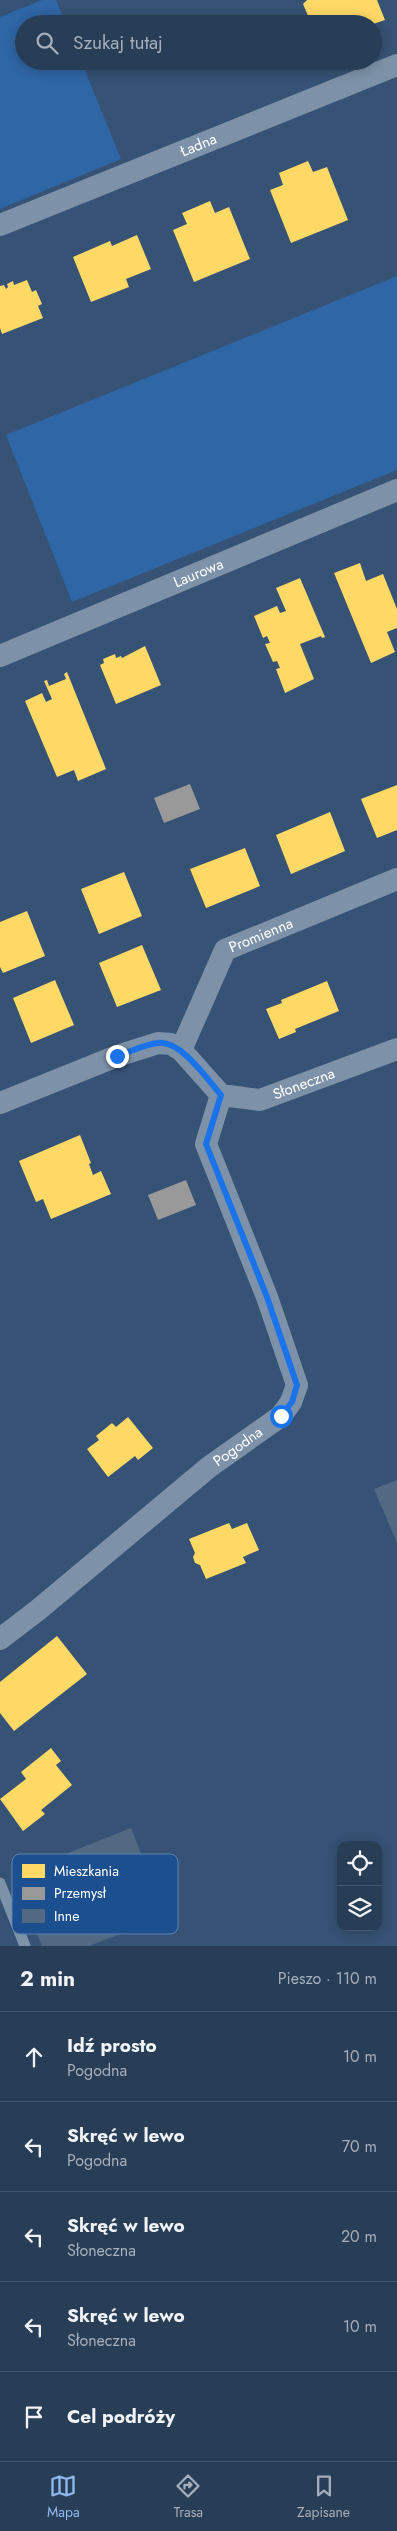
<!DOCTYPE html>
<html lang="pl">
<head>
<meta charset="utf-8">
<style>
  body { margin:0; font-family:Jost,sans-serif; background:#30455d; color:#f1f3f6 }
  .controls { position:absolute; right:15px; bottom:15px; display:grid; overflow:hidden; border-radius:10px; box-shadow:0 2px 12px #0003 }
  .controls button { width:45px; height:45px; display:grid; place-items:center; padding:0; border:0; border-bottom:1px solid #44576d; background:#283e57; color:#f1f3f6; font:25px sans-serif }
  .stop { position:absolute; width:15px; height:15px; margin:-11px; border:4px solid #1a73e8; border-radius:50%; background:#fff }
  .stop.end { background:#1a73e8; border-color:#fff; box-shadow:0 1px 5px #0008 }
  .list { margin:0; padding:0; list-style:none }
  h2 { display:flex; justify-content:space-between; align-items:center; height:65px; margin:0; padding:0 20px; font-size:21px }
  h2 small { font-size:16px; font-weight:400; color:#a5aeba }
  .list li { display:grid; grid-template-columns:32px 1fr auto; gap:15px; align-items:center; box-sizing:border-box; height:90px; padding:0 20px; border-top:1px solid #44576d }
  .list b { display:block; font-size:19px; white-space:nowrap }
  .list p { margin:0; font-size:16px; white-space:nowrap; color:#a5aeba }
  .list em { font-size:16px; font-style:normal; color:#a5aeba }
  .icon { flex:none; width:28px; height:28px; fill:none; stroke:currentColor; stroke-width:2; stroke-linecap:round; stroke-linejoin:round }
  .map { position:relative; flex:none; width:397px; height:1946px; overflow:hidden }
  .search { position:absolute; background:#283e57; box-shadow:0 2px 12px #0003; left:15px; right:15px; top:15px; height:55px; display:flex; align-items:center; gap:12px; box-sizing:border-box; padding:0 18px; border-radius:28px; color:#a5aeba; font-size:19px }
  .sheet { height:515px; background:#283e57 }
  nav { display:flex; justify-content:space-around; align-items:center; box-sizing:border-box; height:70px; border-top:1px solid #44576d; background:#283e57; font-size:14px; color:#a5aeba }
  nav a { display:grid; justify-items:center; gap:2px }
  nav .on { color:#90b9f0 }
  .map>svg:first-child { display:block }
</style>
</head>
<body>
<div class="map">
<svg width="397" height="1946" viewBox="0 0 397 1946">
  <rect width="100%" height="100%" fill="#365274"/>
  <g fill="#2f66a5">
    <path d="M42,0H56L66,24H24V61H81L121,159L0,209V17Z"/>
    <path d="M397,276V470L72,602L6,435Z"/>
  </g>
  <g fill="#ffd966">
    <path d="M307,0H377L385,20L373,24H353L350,16L331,24H317L314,16L309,18L303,4Z"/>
    <path d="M308,161L313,172L327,167L348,220L291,243L270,190L283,185L279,173Z"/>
    <path d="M210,201L215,213L229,207L250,259L194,282L173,230L187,224L182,213Z"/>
    <path d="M137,235L151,269L126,279L129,287L91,302L73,257L110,241L112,246Z"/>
    <path d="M27,280L32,292L36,290L42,304L38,306L43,318L2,334L0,328V286L4,285L6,289L8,287L7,284L13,281L14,285Z"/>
    <path d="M360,563L366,581L383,574L397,609V628L387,632L395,652L371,663L334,573Z"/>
    <path d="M300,578L325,637L322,638L321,636L300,644L314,679L285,693L276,669L280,668L277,661L273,662L265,644L270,643L267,636L263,638L254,616L277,606L280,613L286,611L276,588Z"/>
    <path d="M145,646L161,685L116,704L100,665L104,663L103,659L115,654L116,658L121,656L122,658Z"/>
    <path d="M67,672L106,769L78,781L74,770L57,777L25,701L42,693L46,702L52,699L44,681L47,680L49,686L66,679L64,674Z"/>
    <path d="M397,785V830L377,838L361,799Z"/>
    <path d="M330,812L345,851L291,874L276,835Z"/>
    <path d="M245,848L260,886L206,908L190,869Z"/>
    <path d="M124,872L142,916L99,934L81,889Z"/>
    <path d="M27,911L45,956L3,973L0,967V922Z"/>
    <path d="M142,945L161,990L117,1007L99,963Z"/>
    <path d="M55,980L74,1025L31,1043L13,998Z"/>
    <path d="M327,981L339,1011L295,1029L296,1032L279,1039L266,1009L282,1003L281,1000Z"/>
    <path d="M80,1135L91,1163L89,1164L93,1175L101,1171L111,1194L51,1219L43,1199L36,1202L19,1161Z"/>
    <path d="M128,1417L153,1448L138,1460L135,1456L108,1477L87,1449L99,1440L96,1436L112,1423L116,1427Z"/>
    <path d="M229,1523L232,1529L247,1523L259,1550L243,1557L246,1563L206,1579L200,1565L195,1563L193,1557L195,1553L189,1539Z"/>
    <path d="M57,1636L87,1674L14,1731L0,1713V1682Z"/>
    <path d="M51,1748L61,1761L56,1765L72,1785L41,1810L45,1814L23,1831L0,1799L26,1779L21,1772Z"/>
  </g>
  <g fill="#999">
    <path d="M190,784L200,809L164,823L154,798Z"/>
    <path d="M186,1180L196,1205L158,1220L148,1195Z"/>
  </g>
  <g fill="#526984">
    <path d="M397,1480V1543L374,1489Z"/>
    <path d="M131,1828L142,1856L25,1903L13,1875Z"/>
    <path d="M156,1887L167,1916L89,1946H42L37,1934Z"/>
  </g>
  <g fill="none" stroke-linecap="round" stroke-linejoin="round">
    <path stroke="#7d92a8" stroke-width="11" d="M0,1883L25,1946"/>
    <g stroke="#7d92a8" stroke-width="22">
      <path id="s1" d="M0,225L397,65"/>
      <path id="s2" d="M0,656L397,490"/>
      <path id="s3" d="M181,1050L225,950L397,879"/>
      <path id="s4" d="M0,1103L117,1056L158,1043L171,1044L181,1050L221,1095L260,1100L397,1049"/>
      <path id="s5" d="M0,1639L38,1610L209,1467L281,1416L291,1402L297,1385L267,1297L206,1144L221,1095"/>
    </g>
  </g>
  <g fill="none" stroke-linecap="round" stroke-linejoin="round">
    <path stroke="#1a73e8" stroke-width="6" d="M117,1056C130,1052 145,1044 158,1043C181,1040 207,1079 221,1095L206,1144L267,1297L297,1385L292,1402L281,1416"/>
  </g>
  <g text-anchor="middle" stroke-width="5" stroke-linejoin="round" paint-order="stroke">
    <g font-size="15" fill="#fff" stroke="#1b4f8f">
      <text dy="5" stroke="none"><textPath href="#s1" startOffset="214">Ładna</textPath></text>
      <text dy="5" stroke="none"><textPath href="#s2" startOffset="215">Laurowa</textPath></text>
      <text dy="5" stroke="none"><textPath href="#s3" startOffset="148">Promienna</textPath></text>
      <text dy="5" stroke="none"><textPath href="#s4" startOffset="340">Słoneczna</textPath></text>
      <text dy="5" stroke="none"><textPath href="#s5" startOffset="306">Pogodna</textPath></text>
    </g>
  </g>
  <rect x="12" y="1854" width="166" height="80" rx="8" fill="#1b4f8f" stroke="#5f84b1" stroke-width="1"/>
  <rect x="22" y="1864" width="23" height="14" fill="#ffd966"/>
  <rect x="22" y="1887" width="23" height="13" fill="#999"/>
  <rect x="22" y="1909" width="23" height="14" fill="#526984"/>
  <g font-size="14" fill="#fff">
    <text x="54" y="1876">Mieszkania</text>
    <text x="54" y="1898">Przemysł</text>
    <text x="54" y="1921">Inne</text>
  </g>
</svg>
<div class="controls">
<button><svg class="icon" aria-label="locate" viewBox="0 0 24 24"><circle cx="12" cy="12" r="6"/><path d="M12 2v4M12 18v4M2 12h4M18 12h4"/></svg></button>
<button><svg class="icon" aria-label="layers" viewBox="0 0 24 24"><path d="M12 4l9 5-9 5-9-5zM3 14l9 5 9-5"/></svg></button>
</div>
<div class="stop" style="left:281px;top:1416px"></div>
<div class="stop end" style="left:117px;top:1056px"></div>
<div class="search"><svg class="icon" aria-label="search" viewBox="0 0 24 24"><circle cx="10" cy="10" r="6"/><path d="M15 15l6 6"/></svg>Szukaj tutaj</div>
</div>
<section class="sheet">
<h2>2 min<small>Pieszo · 110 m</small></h2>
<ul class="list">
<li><svg class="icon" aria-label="ahead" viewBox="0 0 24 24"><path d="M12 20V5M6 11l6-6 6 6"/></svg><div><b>Idź prosto</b><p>Pogodna</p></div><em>10 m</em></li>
<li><svg class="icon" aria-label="left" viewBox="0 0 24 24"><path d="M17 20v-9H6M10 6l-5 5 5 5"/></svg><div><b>Skręć w lewo</b><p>Pogodna</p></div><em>70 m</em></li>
<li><svg class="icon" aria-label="left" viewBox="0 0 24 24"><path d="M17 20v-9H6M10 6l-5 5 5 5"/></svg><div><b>Skręć w lewo</b><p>Słoneczna</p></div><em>20 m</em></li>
<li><svg class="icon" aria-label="left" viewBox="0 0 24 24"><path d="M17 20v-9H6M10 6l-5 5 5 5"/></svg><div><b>Skręć w lewo</b><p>Słoneczna</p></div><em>10 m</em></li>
<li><svg class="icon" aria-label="arrive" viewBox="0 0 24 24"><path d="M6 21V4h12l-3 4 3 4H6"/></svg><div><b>Cel podróży</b></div></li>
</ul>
</section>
<nav>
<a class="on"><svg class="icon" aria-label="map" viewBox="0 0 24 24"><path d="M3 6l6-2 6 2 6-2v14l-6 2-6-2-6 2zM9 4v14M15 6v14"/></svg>Mapa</a>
<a><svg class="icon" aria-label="directions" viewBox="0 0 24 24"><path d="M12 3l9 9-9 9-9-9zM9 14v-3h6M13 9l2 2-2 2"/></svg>Trasa</a>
<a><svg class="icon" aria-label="saved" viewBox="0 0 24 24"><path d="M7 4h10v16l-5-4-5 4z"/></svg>Zapisane</a>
</nav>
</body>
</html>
